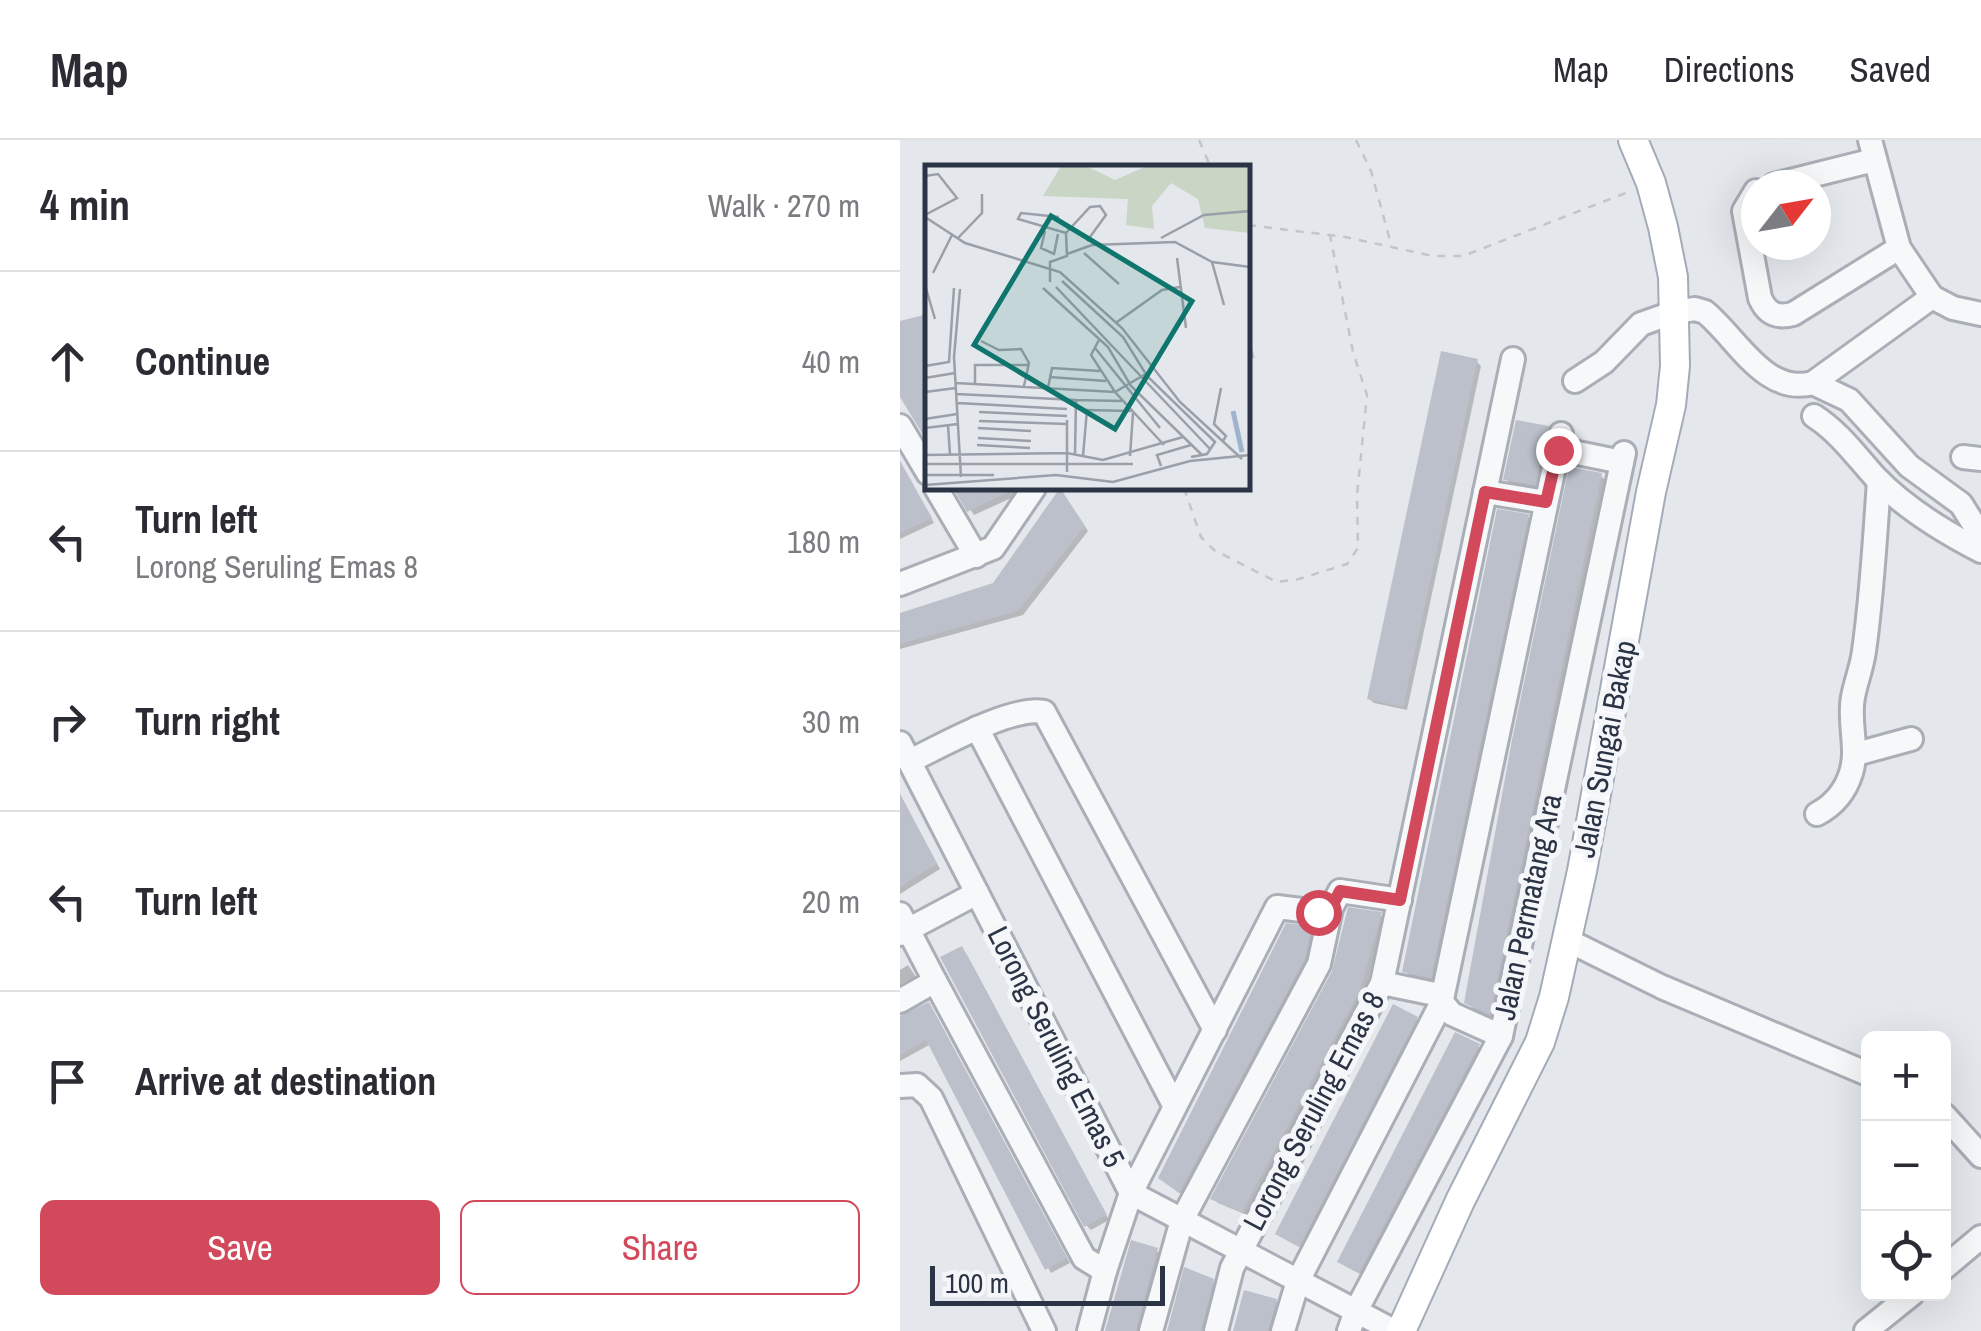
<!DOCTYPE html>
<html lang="en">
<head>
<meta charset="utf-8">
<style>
  body { margin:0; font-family:"Archivo Narrow",sans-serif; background:#f2f2f3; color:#2b2b33 }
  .controls { position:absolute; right:30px; bottom:30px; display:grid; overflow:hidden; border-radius:15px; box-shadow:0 10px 40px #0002 }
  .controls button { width:90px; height:90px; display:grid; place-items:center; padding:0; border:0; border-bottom:2px solid #e1e1e2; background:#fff; color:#2b2b33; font:50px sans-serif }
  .compass { position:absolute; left:841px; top:30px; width:90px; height:90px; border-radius:50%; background:#fff; box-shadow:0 10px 40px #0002; rotate:59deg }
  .scale { position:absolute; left:30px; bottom:25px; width:235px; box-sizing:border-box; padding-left:10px; border:5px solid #2b3445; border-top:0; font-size:28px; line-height:35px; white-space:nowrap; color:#2b3445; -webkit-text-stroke:8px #f4f6f9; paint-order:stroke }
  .stop { position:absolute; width:30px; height:30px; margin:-22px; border:8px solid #d1495b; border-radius:50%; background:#fff }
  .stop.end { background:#d1495b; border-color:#fff; box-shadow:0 2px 10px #0008 }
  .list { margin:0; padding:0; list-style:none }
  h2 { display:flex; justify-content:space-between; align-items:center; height:130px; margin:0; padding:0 40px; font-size:42px }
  h2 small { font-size:32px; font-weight:400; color:#7c7c81 }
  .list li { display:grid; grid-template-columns:65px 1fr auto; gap:30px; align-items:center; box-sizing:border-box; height:180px; padding:0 40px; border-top:2px solid #e1e1e2 }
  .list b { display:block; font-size:38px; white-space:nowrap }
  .list p { margin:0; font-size:32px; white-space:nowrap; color:#7c7c81 }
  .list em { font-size:32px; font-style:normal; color:#7c7c81 }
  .actions { display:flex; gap:20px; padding:30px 40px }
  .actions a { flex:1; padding:22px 0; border:2px solid #d1495b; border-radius:15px; text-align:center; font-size:35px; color:#d1495b }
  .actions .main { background:#d1495b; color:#fff }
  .icon { flex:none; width:55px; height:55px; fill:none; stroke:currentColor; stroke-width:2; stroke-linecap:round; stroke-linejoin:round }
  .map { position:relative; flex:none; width:1081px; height:1191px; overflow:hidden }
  header { display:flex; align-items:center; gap:60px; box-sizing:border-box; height:140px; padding:0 50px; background:#fff; border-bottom:2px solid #e1e1e2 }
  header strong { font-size:48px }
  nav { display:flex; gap:55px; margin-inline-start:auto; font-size:35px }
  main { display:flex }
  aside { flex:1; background:#fff }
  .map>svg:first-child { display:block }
</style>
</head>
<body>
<header>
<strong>Map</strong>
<nav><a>Map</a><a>Directions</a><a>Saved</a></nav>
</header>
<main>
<aside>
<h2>4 min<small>Walk · 270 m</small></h2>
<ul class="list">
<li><svg class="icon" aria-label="ahead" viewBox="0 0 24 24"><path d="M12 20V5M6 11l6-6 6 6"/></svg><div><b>Continue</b></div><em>40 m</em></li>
<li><svg class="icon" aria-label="left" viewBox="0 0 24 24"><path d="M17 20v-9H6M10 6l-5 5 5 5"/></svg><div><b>Turn left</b><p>Lorong Seruling Emas 8</p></div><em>180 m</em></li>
<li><svg class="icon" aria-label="right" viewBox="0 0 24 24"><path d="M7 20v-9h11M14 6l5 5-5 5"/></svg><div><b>Turn right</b></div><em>30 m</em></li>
<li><svg class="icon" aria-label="left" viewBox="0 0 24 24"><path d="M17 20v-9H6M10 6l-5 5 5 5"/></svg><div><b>Turn left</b></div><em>20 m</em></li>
<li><svg class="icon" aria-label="arrive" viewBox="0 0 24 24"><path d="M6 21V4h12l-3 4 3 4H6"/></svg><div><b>Arrive at destination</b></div></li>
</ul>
<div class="actions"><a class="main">Save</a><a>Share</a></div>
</aside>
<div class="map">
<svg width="1081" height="1191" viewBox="0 0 1081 1191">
  <rect width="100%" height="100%" fill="#e4e7ec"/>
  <g fill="#0003">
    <path d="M576,221L581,226L507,570L474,563L469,559Z"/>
    <path d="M648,288L655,296L642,351L613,346L606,339Z"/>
    <path d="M0,321L34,383L0,399Z"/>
    <path d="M701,336L711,346L600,883L578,873L567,862Z"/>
    <path d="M56,348H123L118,355L74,375Z"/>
    <path d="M161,350L188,391L123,475L0,509V476L95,445Z"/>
    <path d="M628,377L638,387L541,847L515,841L505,831Z"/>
    <path d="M0,654L40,729L0,754Z"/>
    <path d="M480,775L485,779L464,855L347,1075L318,1063L313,1058Z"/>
    <path d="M411,789L415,793L408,824L284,1056L265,1042Z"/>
    <path d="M66,813L209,1080L191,1090L186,1085Z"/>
    <path d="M8,825L18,840L0,852V830Z"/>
    <path d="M29,865L170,1123L151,1133L31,904L0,921V878Z"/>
    <path d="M516,879L521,883L404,1109L383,1098L378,1094Z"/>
    <path d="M578,906L583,911L464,1136L445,1126L441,1122Z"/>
    <path d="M257,1111L262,1115L241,1191H207Z"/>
    <path d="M312,1141L317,1146L305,1191H269Z"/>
    <path d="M376,1161L380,1166L373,1191H335Z"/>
  </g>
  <g fill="#bbc0ca">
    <path d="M28,174V303L0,257V181Z"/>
    <path d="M541,211L578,219L503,567L467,559Z"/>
    <path d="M616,280L649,286L635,345L603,340Z"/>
    <path d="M0,321L32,378L0,393Z"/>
    <path d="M669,327L702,333L590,875L564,863L612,600Z"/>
    <path d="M53,348H116L67,372Z"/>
    <path d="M160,348L185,386L118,471L0,504V473L93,443Z"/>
    <path d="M597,369L629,374L531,838L502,832Z"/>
    <path d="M0,654L37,724L0,747Z"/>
    <path d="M448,767L482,772L460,850L342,1072L310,1059L432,831Z"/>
    <path d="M386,783L412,786L405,819L279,1053L258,1038Z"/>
    <path d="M62,806L207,1075L184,1087L40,817Z"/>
    <path d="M29,862L167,1118L145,1130L26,900L0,915V876Z"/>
    <path d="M493,864L518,877L399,1107L375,1094Z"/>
    <path d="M555,892L580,904L459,1133L437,1122Z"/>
    <path d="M231,1100L258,1108L236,1191H205Z"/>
    <path d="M284,1127L314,1139L301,1191H267Z"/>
    <path d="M344,1150L377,1159L368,1191H333Z"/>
  </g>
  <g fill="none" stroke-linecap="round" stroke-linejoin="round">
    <g stroke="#a9aeb7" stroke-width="28">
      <g id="minor">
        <path d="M970,0L999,108L1032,157"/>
        <path d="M874,45L974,20"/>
        <path d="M856,51L844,71L860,158C867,174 877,178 893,174L999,108"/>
        <path d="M675,241L704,222L741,184L775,172L795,169L805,172C837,198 865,256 913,243L1032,157L1053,168L1081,174"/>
        <path d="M913,243L949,260L1009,326L1061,364L1081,396"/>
        <path d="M914,276C939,292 956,316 976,338C1005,368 1044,392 1081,411"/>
        <path d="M0,286L28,333"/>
        <path d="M658,309L722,322"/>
        <path d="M1063,317L1081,319"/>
        <path d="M36,348L76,416"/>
        <path d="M585,352L646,362"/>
        <path d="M0,444L93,408L134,348"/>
        <path d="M77,588L274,965"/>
        <path d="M0,603L231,1053L494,1191"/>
        <path d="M956,614L1011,599"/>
        <path d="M10,621C39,607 113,565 144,572L315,890"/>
        <path d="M917,674C934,665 945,652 951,633C959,608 948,583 953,557C956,541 962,527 964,511C972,455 975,398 979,341"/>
        <path d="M0,774L35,841"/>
        <path d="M0,794L77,753"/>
        <path d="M667,800L762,847L968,934"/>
        <path d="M482,843L535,854L552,874L601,896"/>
        <path d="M0,861L35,841L184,1118L205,1131"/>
        <path d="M0,946L17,945L31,958L144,1191"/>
        <path d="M1044,975L1081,1016"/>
        <path d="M1044,1128L1081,1097"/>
        <path d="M189,1191L205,1131L231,1053L377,767L418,772L431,768L440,751L500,760"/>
        <path d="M251,1191L282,1080L419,824L431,768"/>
        <path d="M316,1191L332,1128L482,843L613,219"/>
        <path d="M383,1191L398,1141L541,864L661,294"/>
        <path d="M449,1191L456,1171L601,896L724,313"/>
        <path d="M966,1191L1012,1154"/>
      </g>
    </g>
    <g stroke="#a3abb8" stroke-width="32">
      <path id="major" d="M501,1191L560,1061L640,902L654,857L682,731L751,352L771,265L775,226L773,137L763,87L751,43L733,0"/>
    </g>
    <g stroke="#c2c5cb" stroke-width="2.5" stroke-dasharray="8 8" stroke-linecap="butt">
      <path d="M299,0L311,28"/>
      <path d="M456,0L471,31L491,104"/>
      <path d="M348,85L445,97L533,116H563L731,51"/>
      <path d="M348,195L355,225"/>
      <path d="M284,348L301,397L314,410L377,442L399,439L447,424L458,408L457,355L467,255L453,212L430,95"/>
    </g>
    <use href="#minor" stroke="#f7f8fa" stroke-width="22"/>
    <use href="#major" stroke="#fff" stroke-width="28"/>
  </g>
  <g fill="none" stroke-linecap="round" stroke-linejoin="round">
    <path stroke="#d1495b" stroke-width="12" d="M418,772L431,768L440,751L500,760L585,352L646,362L658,310"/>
  </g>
  <g text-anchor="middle" stroke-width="10" stroke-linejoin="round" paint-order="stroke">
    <g font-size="30" fill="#2b3445" stroke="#f4f6f9">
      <text transform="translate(705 609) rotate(-79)" y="10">Jalan Sungai Bakap</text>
      <text transform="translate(628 767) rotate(-78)" y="10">Jalan Permatang Ara</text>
      <text transform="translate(156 907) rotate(63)" y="10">Lorong Seruling Emas 5</text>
      <text transform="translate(414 971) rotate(-62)" y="10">Lorong Seruling Emas 8</text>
    </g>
  </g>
  <g transform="translate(25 25)">
    <rect width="325" height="325" fill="#e4e7ec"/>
    <path d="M136,1H161L190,15L222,1H325V68L280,63L273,34L246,18L227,41L229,64L201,60L203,34L118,31Z" fill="#c9d6c5"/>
    <path fill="none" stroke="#9fb4cc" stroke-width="5" d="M308,246L317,287"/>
    <path fill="none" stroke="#9a9fa9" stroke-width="2.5" d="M0,11L13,9L32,33L0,50M0,52L40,78L135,107L197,163L255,237L317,294M134,52L96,48L93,54L141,68M120,66L116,83L129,89L133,69M33,73L57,48V29M236,73L279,50L325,46M159,88L194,119M142,89L167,80L250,77L287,97L299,140M252,93L261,163M287,97L325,102M8,108L27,70M137,116L198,172L222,211L290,277L282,289L266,292M125,117V97L142,91L141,68L165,42L175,41L181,50L162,76M0,120L10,154M131,122L286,285M118,123L183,182L206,221L277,290M35,124L29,192L36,312M192,157L237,125L255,122M174,175L166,190L190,227L239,280M56,176L74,185L96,184L104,198L99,221M170,183L235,263M0,201L24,197L29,123M124,212L181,216M0,213L30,208M31,218L190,227L224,207M50,219V200H103M123,223L127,203L175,206M296,223L289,259L301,271L298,276M0,227L31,223M31,229L151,235M32,238L142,244M54,247L142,251M0,254L32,249M54,256L142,259M23,260L25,290M0,263L33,259M53,263L106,266M53,273L106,276M52,280L105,283M150,289L151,235L197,236M0,290L142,288L178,295L258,272M158,291L162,245L207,246M205,291L208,248M0,299H208M236,301L232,290L266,280M142,307V255M0,310H69M0,320L131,310L188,317L265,296L325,290"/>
    <path fill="#0f766e" fill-opacity="0.15" stroke="#0f766e" stroke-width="5" d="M126,51L267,136L190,264L49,180Z"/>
    <rect width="325" height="325" fill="none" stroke="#2b3445" stroke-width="5"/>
  </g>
</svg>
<div class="controls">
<button>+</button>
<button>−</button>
<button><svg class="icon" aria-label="locate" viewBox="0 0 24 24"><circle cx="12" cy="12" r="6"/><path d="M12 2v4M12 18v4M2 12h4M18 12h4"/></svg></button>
</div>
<svg class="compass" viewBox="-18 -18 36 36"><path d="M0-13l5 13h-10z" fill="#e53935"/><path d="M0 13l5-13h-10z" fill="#7c7c81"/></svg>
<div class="scale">100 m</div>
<div class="stop" style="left:418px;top:772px"></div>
<div class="stop end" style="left:658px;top:310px"></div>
</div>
</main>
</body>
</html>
